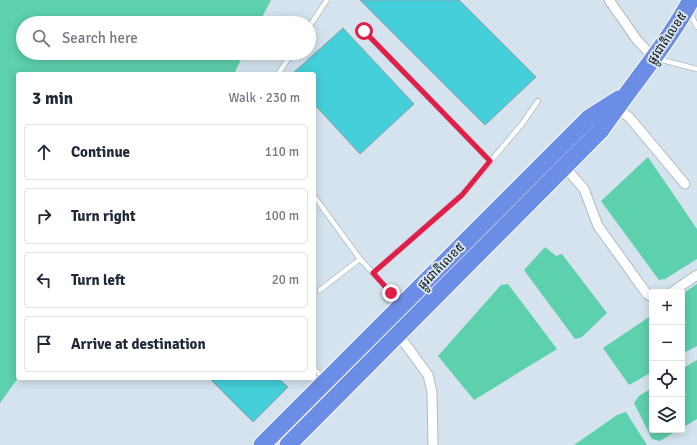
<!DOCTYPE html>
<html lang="en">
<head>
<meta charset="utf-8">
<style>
  body { margin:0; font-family:Signika,"Noto Sans Khmer",sans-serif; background:#f2f2f3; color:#1f2937 }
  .controls { position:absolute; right:12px; bottom:12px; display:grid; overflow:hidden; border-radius:4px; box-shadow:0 2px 10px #0003 }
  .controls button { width:36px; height:36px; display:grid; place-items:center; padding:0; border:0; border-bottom:1px solid #e0e1e3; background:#fff; color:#1f2937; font:20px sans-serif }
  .stop { position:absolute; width:12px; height:12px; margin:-9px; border:3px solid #e11d48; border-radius:50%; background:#fff }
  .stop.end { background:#e11d48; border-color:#fff; box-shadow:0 1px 4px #0008 }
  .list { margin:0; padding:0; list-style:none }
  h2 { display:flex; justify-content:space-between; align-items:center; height:52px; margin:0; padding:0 16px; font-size:17px }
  h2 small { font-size:13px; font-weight:400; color:#747a83 }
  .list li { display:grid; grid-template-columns:26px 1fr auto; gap:12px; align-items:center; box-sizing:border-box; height:56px; margin:0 8px 8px; padding:0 8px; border:1px solid #e0e1e3; border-radius:4px }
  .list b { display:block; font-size:15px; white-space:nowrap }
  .list em { font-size:13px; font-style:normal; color:#747a83 }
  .icon { flex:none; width:22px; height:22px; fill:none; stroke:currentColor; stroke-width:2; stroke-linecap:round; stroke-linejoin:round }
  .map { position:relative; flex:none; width:697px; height:445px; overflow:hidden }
  .search { position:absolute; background:#fff; box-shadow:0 2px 10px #0003; left:16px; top:16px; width:300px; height:44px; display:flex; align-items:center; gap:10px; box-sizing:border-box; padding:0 14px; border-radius:22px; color:#747a83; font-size:15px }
  .panel { position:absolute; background:#fff; box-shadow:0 2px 10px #0003; left:16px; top:72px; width:300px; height:308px; border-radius:4px }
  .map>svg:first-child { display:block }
</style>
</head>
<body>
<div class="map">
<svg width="697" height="445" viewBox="0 0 697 445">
  <rect width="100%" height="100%" fill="#d4e3ed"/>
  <g fill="#5dd0ad">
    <path d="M0,0H271L259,23H23V53H244L234,74H18V378L0,403Z"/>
    <path d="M648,157L697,229V259L665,279L659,280L601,201Z"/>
    <path d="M545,247L556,256L562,254L607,313L582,337L575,339L524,270Z"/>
    <path d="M508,284L557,349L474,400L438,356L501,285Z"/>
    <path d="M697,284V346L682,354V294Z"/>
    <path d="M652,315V372L629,385L603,348Z"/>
    <path d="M697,360V419L682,428V369Z"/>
    <path d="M652,388V430H678L660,441L652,439L634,403L639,396Z"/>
    <path d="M626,412L647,445H574L617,415Z"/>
  </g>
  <g fill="#45cfda" stroke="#8ea0a2">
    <path d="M360,0H459L536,77L485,125Z"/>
    <path d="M343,28L414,104L360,154L314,104V74H292Z"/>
    <path d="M209,378H278L288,387L253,422Z"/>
  </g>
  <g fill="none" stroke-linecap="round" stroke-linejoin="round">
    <g stroke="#adbcc5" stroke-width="6">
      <g id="lane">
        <path d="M689,11L697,27"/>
        <path d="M309,27L327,0"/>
        <path d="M364,31L490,161"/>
        <path d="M658,59L697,69"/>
        <path d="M278,74L292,53"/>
        <path d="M314,196L360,259L400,302"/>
        <path d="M373,273L462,195L522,124L538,101"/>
        <path d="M320,290L360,259"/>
        <path d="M314,369L337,391"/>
      </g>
    </g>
    <g stroke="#adbcc5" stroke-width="11">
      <g id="street">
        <path d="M609,0L637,40L654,58"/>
        <path d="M616,108L629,117L685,184"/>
        <path d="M564,166L584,189L598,226L647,294L652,297"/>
        <path d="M672,292L697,275"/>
        <path d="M398,334L428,375L432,392L433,445"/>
      </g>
    </g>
    <g stroke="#fff" stroke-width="19">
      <g id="highway">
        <path d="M262,445L589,118L619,99"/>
        <path d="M288,445L601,130C631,86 666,46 691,0"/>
      </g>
    </g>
    <use href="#lane" stroke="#fff" stroke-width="4.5"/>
    <use href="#street" stroke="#fff" stroke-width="9"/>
    <use href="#highway" stroke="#6c8de5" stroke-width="17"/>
  </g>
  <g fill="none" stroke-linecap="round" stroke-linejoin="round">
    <path stroke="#e11d48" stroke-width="5" d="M364,31L490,161L462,195L373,273L391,293"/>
  </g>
  <g text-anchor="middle" stroke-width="4" stroke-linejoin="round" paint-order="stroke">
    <g font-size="12" fill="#0a0f13" stroke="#d4e3ed">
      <text transform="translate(667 38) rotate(-56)" y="4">ផ្លូវជាតិលេខ៥</text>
      <text transform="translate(441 266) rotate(-45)" y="4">ផ្លូវជាតិលេខ៥</text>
    </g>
  </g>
</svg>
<div class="controls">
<button>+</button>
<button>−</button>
<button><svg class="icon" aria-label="locate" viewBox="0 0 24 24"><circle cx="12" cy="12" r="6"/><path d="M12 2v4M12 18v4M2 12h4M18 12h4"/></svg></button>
<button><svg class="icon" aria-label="layers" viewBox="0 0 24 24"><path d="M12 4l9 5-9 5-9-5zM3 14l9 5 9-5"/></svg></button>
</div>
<div class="stop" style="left:364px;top:31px"></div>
<div class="stop end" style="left:391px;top:293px"></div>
<div class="search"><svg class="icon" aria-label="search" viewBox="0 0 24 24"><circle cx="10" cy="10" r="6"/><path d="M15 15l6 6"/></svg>Search here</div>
<section class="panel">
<h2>3 min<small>Walk · 230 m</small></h2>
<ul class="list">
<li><svg class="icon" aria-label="ahead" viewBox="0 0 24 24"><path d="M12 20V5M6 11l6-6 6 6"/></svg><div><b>Continue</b></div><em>110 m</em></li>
<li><svg class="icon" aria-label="right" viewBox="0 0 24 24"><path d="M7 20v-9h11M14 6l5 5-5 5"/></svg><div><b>Turn right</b></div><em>100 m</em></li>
<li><svg class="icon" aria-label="left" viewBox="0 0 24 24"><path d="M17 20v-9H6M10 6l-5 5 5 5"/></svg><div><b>Turn left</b></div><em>20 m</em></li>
<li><svg class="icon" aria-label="arrive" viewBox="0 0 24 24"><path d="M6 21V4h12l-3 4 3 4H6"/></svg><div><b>Arrive at destination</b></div></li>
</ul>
</section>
</div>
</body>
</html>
